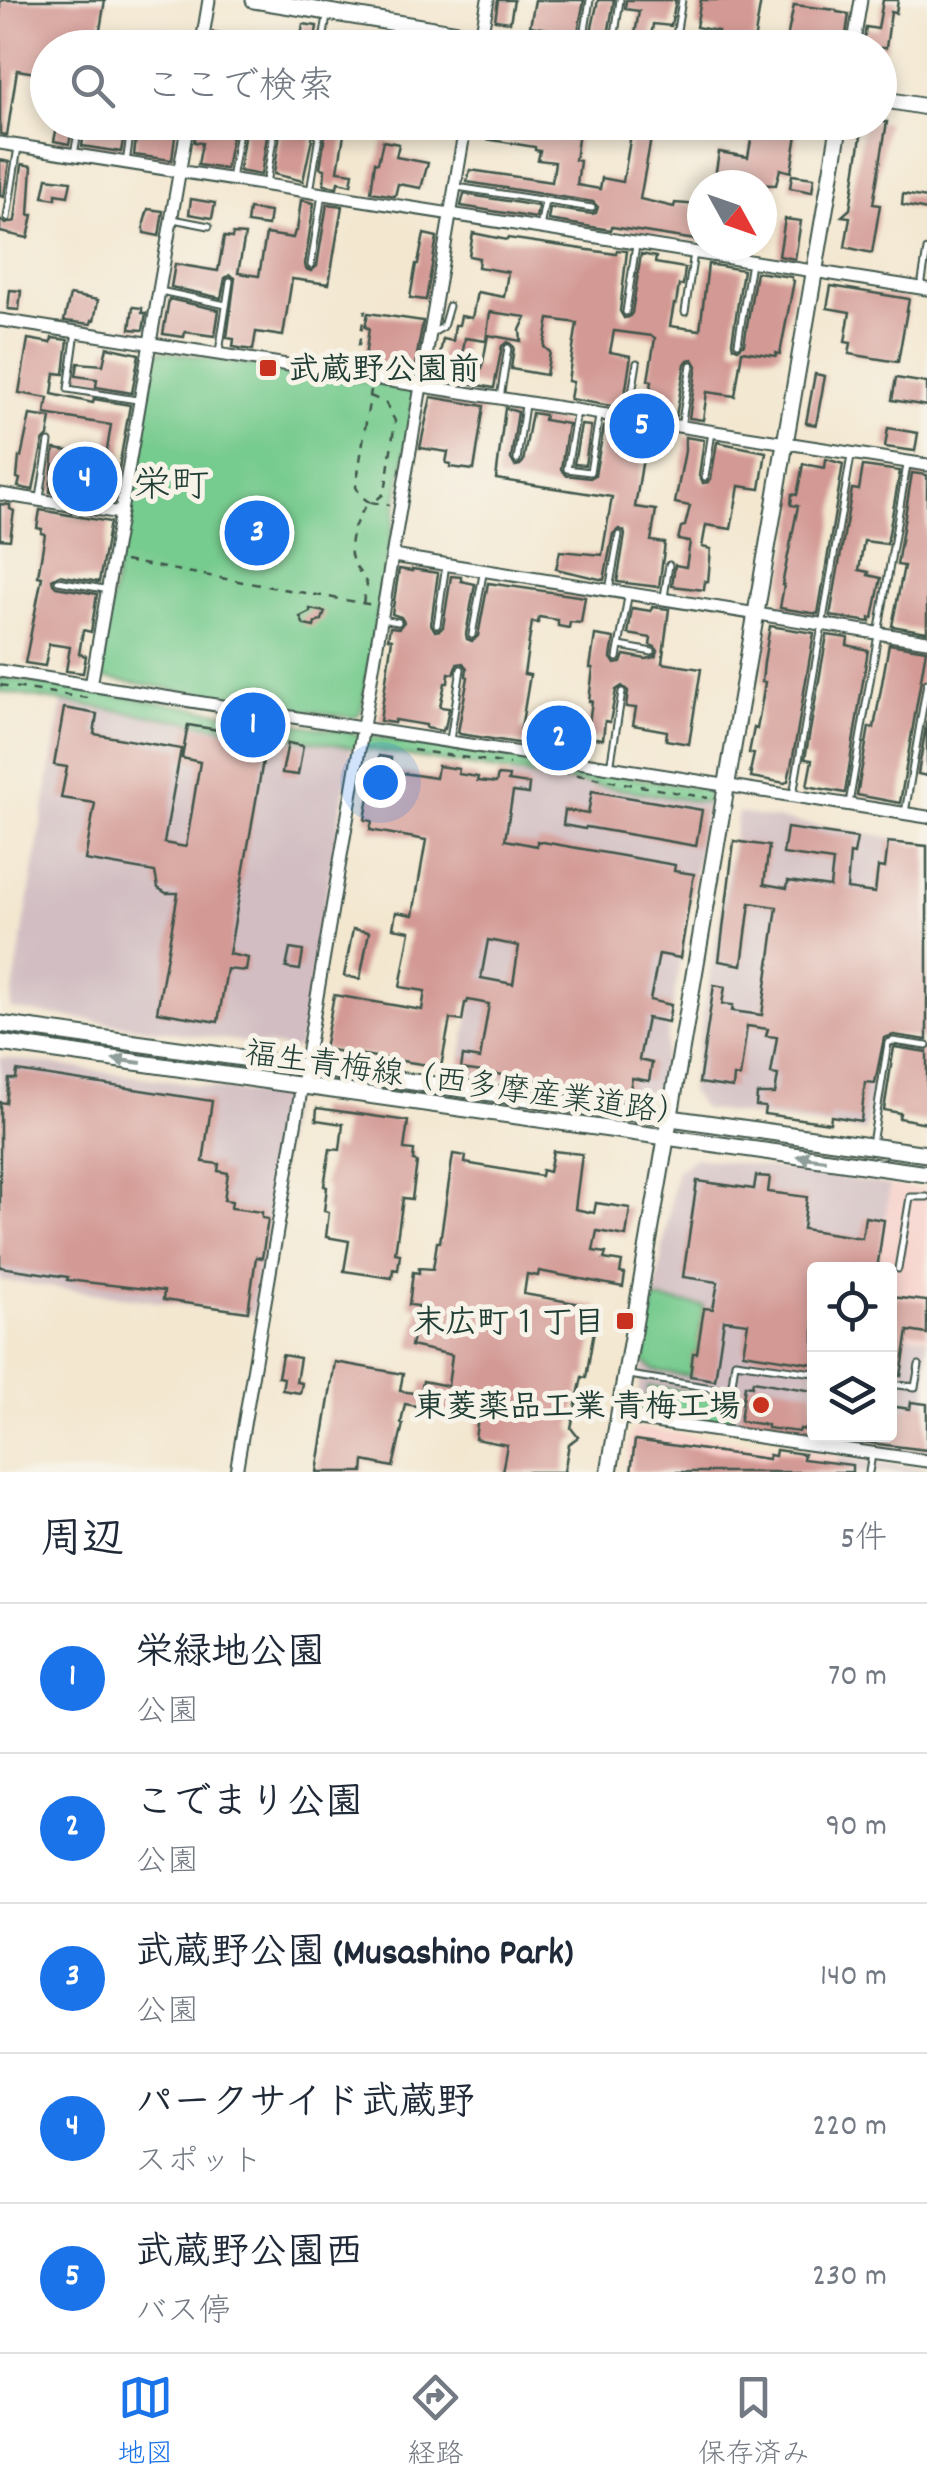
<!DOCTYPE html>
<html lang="ja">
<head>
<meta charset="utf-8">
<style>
  body { margin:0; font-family:Dekko,"Klee One",sans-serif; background:#f6f6f7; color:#1f2937 }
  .controls { position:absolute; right:30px; bottom:30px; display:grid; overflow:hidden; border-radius:10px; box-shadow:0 5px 15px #0003 }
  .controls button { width:90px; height:90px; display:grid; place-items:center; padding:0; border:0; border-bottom:2px solid #e0e1e3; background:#fff; color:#1f2937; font:50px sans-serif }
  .compass { position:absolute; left:687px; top:170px; width:90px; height:90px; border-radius:50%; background:#fff; box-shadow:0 5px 15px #0003; rotate:130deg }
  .you { position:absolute; left:380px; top:782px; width:35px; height:35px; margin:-25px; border:8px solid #fff; border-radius:50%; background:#1a73e8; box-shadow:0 0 0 15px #1a73e833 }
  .badge { display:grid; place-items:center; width:65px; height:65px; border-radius:50%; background:#1a73e8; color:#fff; font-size:32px; font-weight:700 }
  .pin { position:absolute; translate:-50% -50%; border:5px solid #fff; box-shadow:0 2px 10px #0006 }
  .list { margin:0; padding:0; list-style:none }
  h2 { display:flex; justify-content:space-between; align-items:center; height:130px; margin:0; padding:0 40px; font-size:42px }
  h2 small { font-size:32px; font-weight:400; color:#747a83 }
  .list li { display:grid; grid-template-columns:65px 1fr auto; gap:30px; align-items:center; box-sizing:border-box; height:150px; padding:0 40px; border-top:2px solid #e0e1e3 }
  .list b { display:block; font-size:38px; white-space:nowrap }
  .list p { margin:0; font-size:32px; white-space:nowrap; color:#747a83 }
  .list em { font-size:32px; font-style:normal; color:#747a83 }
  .icon { flex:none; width:55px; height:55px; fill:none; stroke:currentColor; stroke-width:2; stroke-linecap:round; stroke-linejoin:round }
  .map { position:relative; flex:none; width:927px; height:1472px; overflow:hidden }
  .search { position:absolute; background:#fff; box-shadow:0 5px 15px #0003; left:30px; right:30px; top:30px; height:110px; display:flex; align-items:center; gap:25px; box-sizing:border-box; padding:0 35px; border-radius:55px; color:#747a83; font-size:38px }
  .sheet { height:880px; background:#fff }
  nav { display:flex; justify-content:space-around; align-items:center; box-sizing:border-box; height:140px; border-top:2px solid #e0e1e3; background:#fff; font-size:28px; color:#747a83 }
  nav a { display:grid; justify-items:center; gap:5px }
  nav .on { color:#1a73e8 }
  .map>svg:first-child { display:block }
</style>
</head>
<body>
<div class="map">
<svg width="927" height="1472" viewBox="0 0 927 1472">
  <rect width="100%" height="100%" fill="#f7f3e8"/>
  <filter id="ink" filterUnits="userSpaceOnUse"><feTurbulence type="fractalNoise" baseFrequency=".01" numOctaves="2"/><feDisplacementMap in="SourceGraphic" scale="20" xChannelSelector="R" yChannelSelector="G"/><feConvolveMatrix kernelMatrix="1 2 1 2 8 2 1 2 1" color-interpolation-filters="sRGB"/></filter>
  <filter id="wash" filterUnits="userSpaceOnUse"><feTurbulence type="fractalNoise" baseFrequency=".0048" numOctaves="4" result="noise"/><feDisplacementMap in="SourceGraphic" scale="40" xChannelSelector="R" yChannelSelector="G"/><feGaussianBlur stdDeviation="2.25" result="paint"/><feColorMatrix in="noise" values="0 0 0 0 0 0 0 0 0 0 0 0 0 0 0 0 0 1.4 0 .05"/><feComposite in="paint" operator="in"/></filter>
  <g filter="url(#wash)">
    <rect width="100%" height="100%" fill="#f3e7d0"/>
    <g fill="#f7d0ca">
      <path d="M890,1185L927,1190V1338L890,1332V1270H878Z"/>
      <path d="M638,1428L839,1456L837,1472H625L631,1433Z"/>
    </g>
    <g fill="#d2bec2">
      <path d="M62,702L352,747L300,1046L294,1049L10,1009Z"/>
      <path d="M510,774L707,804L659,1086L641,1099L459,1073Z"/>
      <path d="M738,813L908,840L866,1132L703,1109L690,1091Z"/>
      <path d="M0,1057L286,1098L290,1103L255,1315L0,1280Z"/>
      <path d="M696,1157L890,1185L878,1269L814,1270V1434H890V1332L927,1338V1453L641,1412L636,1406L676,1171Z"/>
      <path d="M839,1456L927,1469V1472H837Z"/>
    </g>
    <g fill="#76cb8e" stroke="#4a8461" stroke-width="2.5">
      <path d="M161,351L408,388L415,397L361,712L354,718L103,678L99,673L154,356Z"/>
      <path d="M0,677L704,789L709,795L708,803L0,692Z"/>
      <path d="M50,1039L275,1071L274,1075L48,1043Z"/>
      <path d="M335,1079L479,1099L480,1101L479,1102L335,1082Z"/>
      <path d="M654,1299L704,1306L697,1353L693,1354L690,1376L652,1370V1368L644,1362Z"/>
      <path d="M649,1386L727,1398L732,1404L729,1422L765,1427L764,1430L641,1412L636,1406L637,1401L647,1397Z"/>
    </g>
    <g id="blocks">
      <g fill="#d39994" fill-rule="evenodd">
        <path d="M2,0H105L97,48H48V75L17,70L7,135L0,134V3Z"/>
        <path d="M498,0H514L510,22L495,20Z"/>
        <path d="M535,0H584L578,32L576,34L530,26Z"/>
        <path d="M598,0H614L608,36L606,35L605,39L594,37L591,32Z"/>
        <path d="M626,0H676L671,26L653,24L650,43L634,40L639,11L625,9Z"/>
        <path d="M701,0H761L753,48H716L718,31L696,27Z"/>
        <path d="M883,0H898L896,13L891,12L886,48H863L866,27L878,29Z"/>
        <path d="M794,5L836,10L837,12L849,14L844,48H785Z"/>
        <path d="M303,24L317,26L314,48H299Z"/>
        <path d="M213,32L252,38L250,48H211Z"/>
        <path d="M358,34L382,37L385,41L384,48H345Z"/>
        <path d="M58,122H74L69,144L54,141Z"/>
        <path d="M86,122H126L121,152L82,146Z"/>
        <path d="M138,122H177L172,160L134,155Z"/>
        <path d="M227,122H346L338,171L353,173L351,185L338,182L337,187L324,185L325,169L320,168L325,136L324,132L319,130L313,134L303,181L274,174L280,133L276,126L271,127L268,130L261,175L239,171L244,138L243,134L238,132L232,136L226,169L198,165L202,143L194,142L197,126L226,130Z"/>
        <path d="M432,122H456L455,132L432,129Z"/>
        <path d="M475,122H561L560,129L579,132L575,160L580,161L577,185L600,189L602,178L623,182L631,134L614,131L615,122H654L640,199L674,207L675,203L700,205L702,241L612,227L611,230L548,220L550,208L592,214L596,213L598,207L593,202L467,182L470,170L552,182L555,162L538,160L540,151L535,150V147L473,137Z"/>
        <path d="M677,122H692L690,139L675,136Z"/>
        <path d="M747,122H799L791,172L780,169L776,185L714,183L719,152L748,157L752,135L746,134Z"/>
        <path d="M869,122H887L873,204L880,205L872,253L845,247L850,217L842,216L850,209L863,123Z"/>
        <path d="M383,141L399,144L396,157L428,163L421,188L398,184L395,196L371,192L375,162L378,163Z"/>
        <path d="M0,160L9,162L4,197L0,196Z"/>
        <path d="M22,164L32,166L29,215H33L28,238L0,232V219L5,224L15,221Z"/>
        <path d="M792,175L814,178L812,192L790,188Z"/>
        <path d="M47,178L71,181L68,196L56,194V199L43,197Z"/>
        <path d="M464,194L538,206L536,218L461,206Z"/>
        <path d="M903,194L927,198V210L902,205Z"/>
        <path d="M191,199L215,203L212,218L189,214Z"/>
        <path d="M301,200L314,203L305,264L306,269L311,271L317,266L327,204L342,206L329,284L292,279L283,336L256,332L253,350L233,347L234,339L227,338L235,278L230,275L225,278L221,298L171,287L175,264L218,271L224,237L232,238L233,234L245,235L238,273L259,276L266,234L293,238L295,231H297Z"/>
        <path d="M148,209L163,211L159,236L144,233V223Z"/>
        <path d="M249,209L270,212L268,226L247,223Z"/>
        <path d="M785,219L801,221L795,259L779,256Z"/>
        <path d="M473,233L507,240L508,238L616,254L617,250L627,251L620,311L624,318L629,317L632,313L641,254L656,257L655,263L685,268L683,285H679L676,304H674L670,326L700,330L708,264L743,270L732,342L733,347L738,349L744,344L756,272L792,277V280L794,281L780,354L776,353V356L742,351L735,396L707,392L703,420L689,418L697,366L693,359L688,360L685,364L676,416L650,412L651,405L648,404L652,381L648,380L655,338L652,336L614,331L610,352L631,356L623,408L570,399L573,382L568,381L577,323L549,319L544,347L550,352L546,375L511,369L514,347L508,342L502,346L494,388L434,377L435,358L439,359L443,339L453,341L455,325H459L461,316L472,318L477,292L504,297L508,272L478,267L479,258L469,256ZM490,312L526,317L520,330L521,341L488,335L482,368L461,365L465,338L486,341Z"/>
        <path d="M424,234L437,237L426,300L410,298L416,264H418Z"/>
        <path d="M831,286L909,299L898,362L849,354L851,343L845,342L850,312L827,308Z"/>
        <path d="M10,290L21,291L19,310L8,309Z"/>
        <path d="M70,295L98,300L94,321L92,320L91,324L64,321Z"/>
        <path d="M169,299L219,310L215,336L185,332L184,337L163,334Z"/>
        <path d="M133,307L142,308V313H146L143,330L130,329Z"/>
        <path d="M368,313L423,321L414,372L364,365L369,328L365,327Z"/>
        <path d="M52,338L68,340L64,374L55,373L52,394L93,403L94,399L130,405L114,496L70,490L69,495L50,492L54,449L76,452L74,464L104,469L111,425L45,414L48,398L19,393L28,339L51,343Z"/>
        <path d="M107,347L139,354L132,393L96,387L97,379L76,376L78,363L103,365Z"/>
        <path d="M815,374L825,376L816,425L806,423Z"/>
        <path d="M896,378L927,383V406L892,400Z"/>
        <path d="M431,397L484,406L474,470L450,467L451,464L446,463L448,452L420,448Z"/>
        <path d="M505,408L518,412L511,459L515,466L520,465L523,462L532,413L545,415L544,420L568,424L561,469L566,475L590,478L595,475L604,427L647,434L635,507L656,510L651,541L665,543L659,587L617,582L625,535L624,531L619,529L613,534L604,580L556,569L560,551L602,555L612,497L496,479Z"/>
        <path d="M30,415L51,418L48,436L43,441L33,490L18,487L20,479L17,478L19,457H21Z"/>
        <path d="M581,425L591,426L585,465L574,464Z"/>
        <path d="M888,428L918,433L915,451L885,447Z"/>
        <path d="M685,437L704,440L699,476L703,483L708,482L711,479L717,442L766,452L760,489L739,486L731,529L706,525L702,547L711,549L708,582L705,581L704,590L672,586L675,565L686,567L690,542L678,540L681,527L685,526L690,506L675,503L685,451Z"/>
        <path d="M826,459L843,464L818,614L780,608L784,585H782L798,506L791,505L792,494L797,495L803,464L825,468Z"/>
        <path d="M863,466L900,471L887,544L864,541L859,570L869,572L868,575L881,578L873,618H870V622L830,616L852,489L859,490Z"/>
        <path d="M912,473L927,475V632L892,626L904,566L897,565Z"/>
        <path d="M0,504L10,505V509L14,511L10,540L0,539Z"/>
        <path d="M40,510L110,522L99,582L59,575L52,579L53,584L56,587L97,594L91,632L83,630L79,654L86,656L83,673L66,671L70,647L49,644L45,666L25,663L42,577L38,576L45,534L41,533L42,529L37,528Z"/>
        <path d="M399,569L412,571V569L438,573L431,624L435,631L440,630L443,627L451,576L461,577V581L475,584L466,634L467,639L472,641L478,636L488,583L585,597L581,623L570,622L569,628L558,626V620L539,617L538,623L532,622L524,674L530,675L521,729L545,732L543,747L460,734L458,732L468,677L466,676L467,668L463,663L457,664L454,674L449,673L448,683H445L440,707L449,708L445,729L443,728L442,731L426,728V725L395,720L394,723L380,721L392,639L388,638L390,627L399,628L404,622L401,617L392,614Z"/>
        <path d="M652,607L669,609L662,663L701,669L689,744L666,740L667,731L633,725L636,708L626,707L628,691L622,686L616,690L610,722L605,721L603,739L580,736L582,722L589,723L592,701H589L593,668H590L595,635L614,638L611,658L615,664L621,663L624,655L646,659L655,657L658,651L655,647L650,645L651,638L628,634L632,608L651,611Z"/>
        <path d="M310,609L325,612L322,620L315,623L314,627L304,625L300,617L310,612Z"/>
        <path d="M770,626L814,633L793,757L788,781L785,783L751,777L752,772H750L754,754L749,753L754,728L757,729L762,701L765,682H762L764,662Z"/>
        <path d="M827,635L848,638L847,645L868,650L845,793L807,786L812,760L805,759Z"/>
        <path d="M889,644L926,650L900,803L857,795L869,727L874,728Z"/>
        <path d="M64,708L97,714L94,734L181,749L164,843L186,847L200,762L182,758L188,725L267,738L229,954L248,958L246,971L227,969L218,1022L157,1012L178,893H166L158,888L155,872L85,860L95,803L61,798L67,767L54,765Z"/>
        <path d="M927,720V776L918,774Z"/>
        <path d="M288,743L303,746L298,775L282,773Z"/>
        <path d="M379,756L391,758L389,771L436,778L438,766L459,769L458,774L478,777L477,781L496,783L498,775L509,776L508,781L529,784L528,794L513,792L505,840L537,846V841L675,865L674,871L694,874L680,958L659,954L650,1000L671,1005L668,1022L647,1018L639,1060L652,1063L649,1081L632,1078L629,1096L587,1090L588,1087L461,1069L463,1056L480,1059L489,1004L468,1000L467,1003H465L462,1021L450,1019L441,1067L324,1049L334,995L422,1010L425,991L400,987L410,931L393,928L396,912L413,915L426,840L370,830L372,821L365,820L374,768L377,769ZM488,940L519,946L513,984L481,978Z"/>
        <path d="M592,791L702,810L696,846L586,827L585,829L563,825L565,810L588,814Z"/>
        <path d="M787,828L857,838L854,854L850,853L847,889L875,893L878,867L885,868L888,842L927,846V1040L894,1035L884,1038L875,1083L865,1082L861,1121L831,1116L830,1123L764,1114L765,1107L756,1106L757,1094H775L778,1075L771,1074L777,1037L766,1036L768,1029L747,1026L740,1077L734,1076L733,1088L699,1083L714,985L725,987L722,1004L733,1005L732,1011L762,1015L777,907L750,903L742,965L719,961L734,841L769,846L764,884L787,888L788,881L830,887L833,861L783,854Z"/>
        <path d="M353,929L369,932L360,979L344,976Z"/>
        <path d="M290,949L303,951L300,970L286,968Z"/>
        <path d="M894,1047L927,1052V1123L899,1118L900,1113L884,1110Z"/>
        <path d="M17,1071L212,1101L203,1162L219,1164L218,1171L228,1173L224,1200L232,1201L231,1208L262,1212V1218L268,1219L262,1258L256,1257L248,1312L163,1300L164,1291L67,1280L68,1277L0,1267V1102L6,1103L9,1079H16Z"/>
        <path d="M317,1108L408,1121L404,1149L414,1150L413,1161L417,1162L412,1199L403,1198L395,1253L400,1254L398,1270L393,1269L392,1278L344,1271L349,1241L326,1237L329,1212L324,1211L327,1187L324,1186L330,1149L340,1150L343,1124L316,1120Z"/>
        <path d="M553,1151L582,1154L575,1209L594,1213L596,1203L630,1208L626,1236L597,1231L593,1251L606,1253L604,1259L622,1262L620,1273L625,1274L623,1287L539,1271L538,1276L527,1274L524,1294L598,1307L586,1378L582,1377L571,1428L578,1437L569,1444L564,1472H502L507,1445L475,1439L478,1417L405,1404L401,1423L403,1424L393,1467L364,1461L363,1472H317L335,1362L403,1374L400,1391L421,1394L423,1381L448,1386L452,1355L411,1346L419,1306L409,1305L413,1272L419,1273V1268L433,1269L437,1242H440L453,1154L466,1156L465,1163L541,1176L542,1170L549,1172Z"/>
        <path d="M756,1176L770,1177L768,1192L807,1197L803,1229L862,1238L865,1217L884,1220L877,1270H814V1364L743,1353L748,1323L724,1320L715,1380L690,1376L693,1353H697L704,1308L713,1309L718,1282L683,1277L697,1181L754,1189Z"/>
        <path d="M891,1297L927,1301V1334L908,1331L901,1376L890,1374Z"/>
        <path d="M282,1355L300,1358L296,1382L302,1383L300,1393L282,1390L284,1378L278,1377Z"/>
        <path d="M753,1381L813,1391L814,1431L800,1429L799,1432L767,1428V1425L740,1421L745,1385L752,1386Z"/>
        <path d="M911,1402L927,1404V1450L854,1441V1434H890V1406L910,1409Z"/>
        <path d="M635,1440L768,1459L769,1455L775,1456L776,1450L804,1454L803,1459L852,1465V1472H631Z"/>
      </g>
    </g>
  </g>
  <g filter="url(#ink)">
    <use href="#blocks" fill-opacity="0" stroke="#3f564b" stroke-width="2.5"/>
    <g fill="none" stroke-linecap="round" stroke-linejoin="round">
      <g stroke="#3f564b" stroke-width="9">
        <g id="lane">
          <path d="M322,48L327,16"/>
          <path d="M582,48L590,0"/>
          <path d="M613,48L620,0"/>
          <path d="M674,48L682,0"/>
          <path d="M74,154L80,122"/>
          <path d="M126,163L132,122"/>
          <path d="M231,179L238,138"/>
          <path d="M266,184L274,132"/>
          <path d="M457,187L592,208"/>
          <path d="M310,192L319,136"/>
          <path d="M7,218L18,147"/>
          <path d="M173,219L209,226"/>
          <path d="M540,228L545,201"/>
          <path d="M311,265L322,194"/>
          <path d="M921,287L927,250"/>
          <path d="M160,291L226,305"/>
          <path d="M626,312L636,245"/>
          <path d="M685,312L694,253"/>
          <path d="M76,332L68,389L137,400"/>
          <path d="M434,332L443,327L449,306"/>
          <path d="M738,343L751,262"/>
          <path d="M219,352L230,281"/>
          <path d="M500,398L508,348"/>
          <path d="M577,410L567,469L590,472L599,417"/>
          <path d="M628,418L637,363"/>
          <path d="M681,427L691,365"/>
          <path d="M517,460L525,405"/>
          <path d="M705,477L712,432"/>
          <path d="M40,498L49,442"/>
          <path d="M58,581L104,589"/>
          <path d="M609,590L619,535"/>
          <path d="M664,597L669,565"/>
          <path d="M382,619L398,622"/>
          <path d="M437,625L446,564"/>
          <path d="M472,635L483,574"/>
          <path d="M620,646L652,652"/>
          <path d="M617,658L628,597"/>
          <path d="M450,740L461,669"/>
          <path d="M610,768L622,692"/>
          <path d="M793,795L851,456"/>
          <path d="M849,804L907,465"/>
          <path d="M905,813L927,683"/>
          <path d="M872,1144L888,1043L893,1041L927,1046"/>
          <path d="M898,1269L910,1197H927"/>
          <path d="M629,1375L731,1391L735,1362L814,1373"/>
          <path d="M890,1384L915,1387L919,1365"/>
          <path d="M869,1472L872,1455"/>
        </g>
      </g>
      <g stroke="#3f564b" stroke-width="15">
        <g id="street">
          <path d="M201,48L209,0"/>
          <path d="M479,48L488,0"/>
          <path d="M853,48L861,0"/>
          <path d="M0,143L927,289"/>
          <path d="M0,320L927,465"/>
          <path d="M0,494L121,513"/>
          <path d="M393,556L927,641"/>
          <path d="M0,671L927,817"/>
          <path d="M91,686L188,122"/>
          <path d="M619,1417L927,1461"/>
          <path d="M236,1472L466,122"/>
        </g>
      </g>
      <g stroke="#3f564b" stroke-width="19">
        <g id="secondary">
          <path d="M254,0L551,48"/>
          <path d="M880,99L927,107"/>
          <path d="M0,1024L927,1154"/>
          <path d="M0,1043L927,1174"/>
          <path d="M609,1472L840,122"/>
        </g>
      </g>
      <g stroke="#3f564b" stroke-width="2.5" stroke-dasharray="8 8" stroke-linecap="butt">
        <path d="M356,362L365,310"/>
        <path d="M370,396L386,403L395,421L385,493L375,501L369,502L361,496L356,487L370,396L371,390"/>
        <path d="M125,561L373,605"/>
        <path d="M363,603L367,585C364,577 358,571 354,564C344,543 356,519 369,502L390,505"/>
        <path d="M0,685L87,698"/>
        <path d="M413,750L509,764"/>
        <path d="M561,772L708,798"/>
      </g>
      <use href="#lane" stroke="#fff" stroke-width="5"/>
      <use href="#street" stroke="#fff" stroke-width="11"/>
      <use href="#secondary" stroke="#fff" stroke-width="15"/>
    </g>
    <defs><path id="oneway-solid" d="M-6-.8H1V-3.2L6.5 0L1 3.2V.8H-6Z" transform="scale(2.5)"/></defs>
    <g fill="#8f9e9a">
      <use href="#oneway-solid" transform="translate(127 1061) rotate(-172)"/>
      <use href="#oneway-solid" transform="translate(811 1158) rotate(-172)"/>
    </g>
  </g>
  <g fill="#c8321e" stroke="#f7f3e8" stroke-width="4">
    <rect x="258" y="358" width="20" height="20" rx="5"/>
    <rect x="615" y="1311" width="20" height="20" rx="5"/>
    <circle cx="761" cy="1405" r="10"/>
  </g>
  <g text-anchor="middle" stroke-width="10" stroke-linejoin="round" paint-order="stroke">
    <g font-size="32" font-weight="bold" fill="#1f3d34" stroke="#f7f3e8" text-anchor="end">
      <text x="288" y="379" text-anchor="start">武蔵野公園前</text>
      <text x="605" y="1332">末広町１丁目</text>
      <text x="741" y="1416">東菱薬品工業 青梅工場</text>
    </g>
    <g font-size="32" fill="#1f3d34" stroke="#f7f3e8">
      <text transform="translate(467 1082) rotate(8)" y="11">福生青梅線（西多摩産業道路）</text>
    </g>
    <g font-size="38" fill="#1f3d34" stroke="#f7f3e8">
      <text x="171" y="496">栄町</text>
    </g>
  </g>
</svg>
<div class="controls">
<button><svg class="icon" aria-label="locate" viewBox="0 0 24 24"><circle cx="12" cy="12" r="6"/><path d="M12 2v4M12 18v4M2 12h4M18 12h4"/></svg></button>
<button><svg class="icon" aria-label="layers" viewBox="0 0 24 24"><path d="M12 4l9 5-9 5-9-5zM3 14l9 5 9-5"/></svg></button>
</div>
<svg class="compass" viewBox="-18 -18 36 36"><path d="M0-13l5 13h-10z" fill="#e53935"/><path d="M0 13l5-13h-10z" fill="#747a83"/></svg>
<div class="you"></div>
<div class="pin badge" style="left:253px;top:725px">1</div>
<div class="pin badge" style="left:559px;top:738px">2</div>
<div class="pin badge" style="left:257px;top:533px">3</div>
<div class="pin badge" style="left:85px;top:479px">4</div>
<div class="pin badge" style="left:642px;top:426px">5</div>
<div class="search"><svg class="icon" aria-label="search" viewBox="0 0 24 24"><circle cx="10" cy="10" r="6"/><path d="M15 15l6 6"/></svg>ここで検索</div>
</div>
<section class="sheet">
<h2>周辺<small>5件</small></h2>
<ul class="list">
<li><span class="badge">1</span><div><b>栄緑地公園</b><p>公園</p></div><em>70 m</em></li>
<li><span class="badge">2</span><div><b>こでまり公園</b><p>公園</p></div><em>90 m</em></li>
<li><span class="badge">3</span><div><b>武蔵野公園 (Musashino Park)</b><p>公園</p></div><em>140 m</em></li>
<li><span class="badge">4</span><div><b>パークサイド武蔵野</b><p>スポット</p></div><em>220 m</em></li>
<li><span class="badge">5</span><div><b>武蔵野公園西</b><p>バス停</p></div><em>230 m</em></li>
</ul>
</section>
<nav>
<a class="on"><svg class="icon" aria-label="map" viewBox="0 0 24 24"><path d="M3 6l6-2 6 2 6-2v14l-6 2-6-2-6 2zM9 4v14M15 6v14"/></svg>地図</a>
<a><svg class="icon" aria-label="directions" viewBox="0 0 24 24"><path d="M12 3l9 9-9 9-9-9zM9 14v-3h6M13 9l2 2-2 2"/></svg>経路</a>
<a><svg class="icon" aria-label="saved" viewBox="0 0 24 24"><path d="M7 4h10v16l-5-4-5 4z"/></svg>保存済み</a>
</nav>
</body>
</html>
